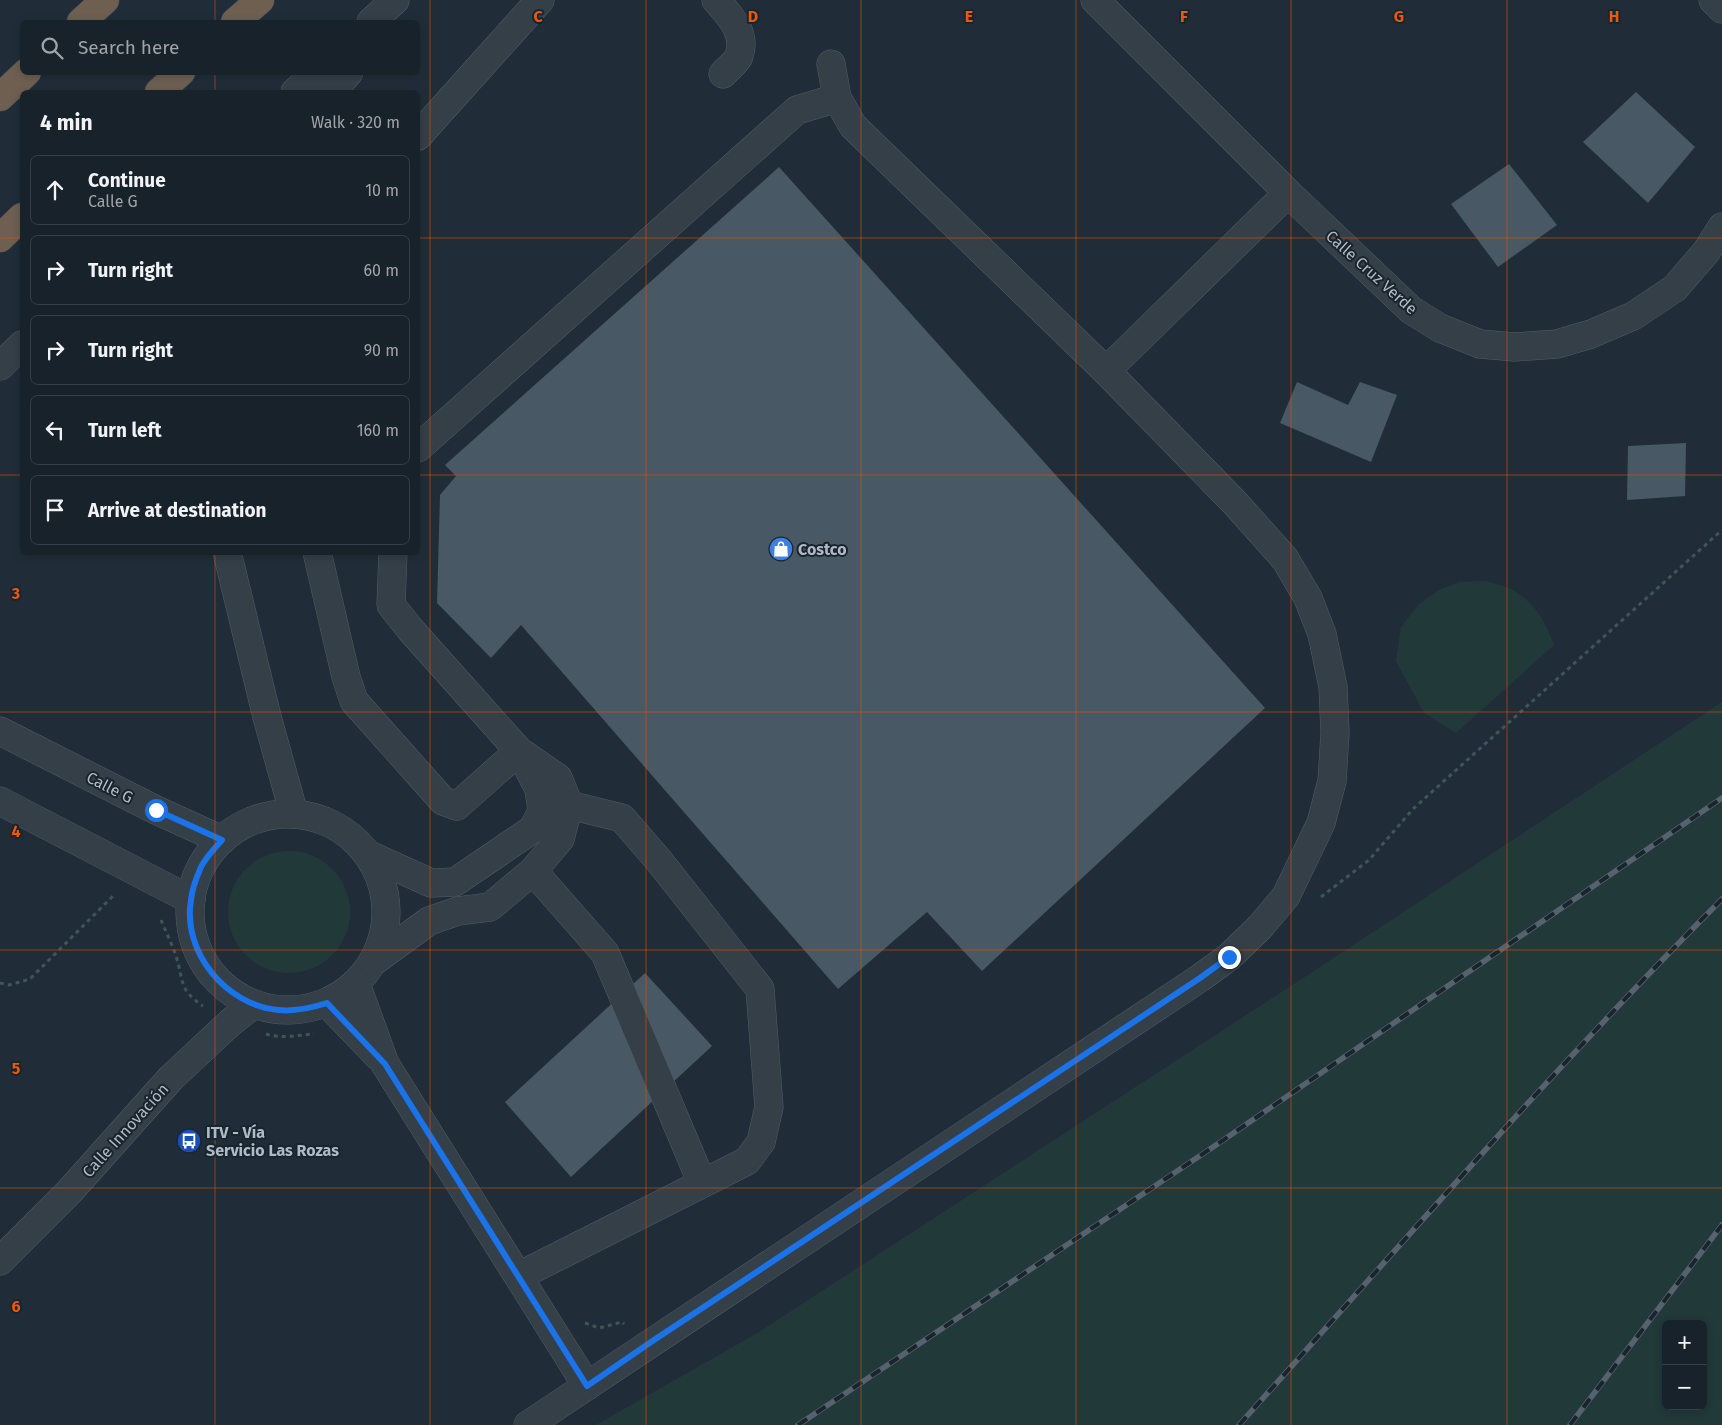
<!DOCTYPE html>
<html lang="en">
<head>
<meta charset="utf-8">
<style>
  body { margin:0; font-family:"Fira Sans",sans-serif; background:#212a32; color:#f1f3f6 }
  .controls { position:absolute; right:15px; bottom:15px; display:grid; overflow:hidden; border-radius:8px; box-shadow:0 2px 8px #0003 }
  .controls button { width:45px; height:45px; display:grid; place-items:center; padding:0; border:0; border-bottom:1px solid #363f47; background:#18222a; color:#f1f3f6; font:25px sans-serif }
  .stop { position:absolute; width:15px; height:15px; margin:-11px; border:4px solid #1a73e8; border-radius:50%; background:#fff }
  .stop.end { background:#1a73e8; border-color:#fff; box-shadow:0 1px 5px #0008 }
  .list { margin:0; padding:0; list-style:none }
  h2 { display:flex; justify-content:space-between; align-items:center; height:65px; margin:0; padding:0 20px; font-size:21px }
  h2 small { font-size:16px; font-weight:400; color:#9fa4a8 }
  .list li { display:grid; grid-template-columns:32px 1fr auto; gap:15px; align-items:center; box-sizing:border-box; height:70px; margin:0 10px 10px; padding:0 10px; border:1px solid #363f47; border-radius:8px }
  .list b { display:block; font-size:19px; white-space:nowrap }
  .list p { margin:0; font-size:16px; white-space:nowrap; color:#9fa4a8 }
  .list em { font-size:16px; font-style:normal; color:#9fa4a8 }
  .icon { flex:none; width:28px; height:28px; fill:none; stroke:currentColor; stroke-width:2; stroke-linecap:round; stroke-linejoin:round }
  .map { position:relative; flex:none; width:1722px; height:1425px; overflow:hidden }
  .search { position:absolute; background:#18222a; box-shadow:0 2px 8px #0003; left:20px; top:20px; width:400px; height:55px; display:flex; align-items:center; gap:12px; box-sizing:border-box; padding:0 18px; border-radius:8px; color:#9fa4a8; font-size:19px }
  .panel { position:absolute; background:#18222a; box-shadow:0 2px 8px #0003; left:20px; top:90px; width:400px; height:465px; border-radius:8px }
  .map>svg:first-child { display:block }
</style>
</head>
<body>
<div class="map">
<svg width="1722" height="1425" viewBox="0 0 1722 1425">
  <rect width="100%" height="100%" fill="#202d38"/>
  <g fill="#223939" fill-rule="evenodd">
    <path d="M1485,581C1493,584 1504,585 1511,589C1535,602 1545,621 1554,645L1456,733L1424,713L1396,661L1401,627L1419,604L1439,590L1459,582Z"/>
    <path d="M1722,702V1425H596L759,1332L1320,967ZM1666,1324H1703V1406H1666Z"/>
    <circle cx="289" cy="912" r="61"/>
  </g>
  <g fill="#485864">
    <path d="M1636,92L1695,147L1648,203L1583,142Z"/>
    <path d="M1509,164L1557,225L1498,267L1451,204Z"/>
    <path d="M779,167L1265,708L982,971L927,912L838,989L521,625L491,658L437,603L440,495L456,476L445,465Z"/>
    <path d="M1297,382L1348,405L1360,382L1397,395L1371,462L1280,423Z"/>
    <path d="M1686,443L1685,496L1627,500L1628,446Z"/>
    <path d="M645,973L712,1046L571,1177L505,1102Z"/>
  </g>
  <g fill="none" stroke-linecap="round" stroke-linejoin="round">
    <g stroke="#515d66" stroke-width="29">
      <g id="minor">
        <path d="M716,0C730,16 747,33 739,56C737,62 727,69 723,74"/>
        <path d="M1095,0L1288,193L1411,310L1440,328L1480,344L1515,347L1557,344L1591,334L1633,316L1675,288L1706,252L1722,227"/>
        <path d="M1713,0L1722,9"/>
        <path d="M371,22L395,0"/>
        <path d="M295,92L317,72"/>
        <path d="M332,92L349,72"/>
        <path d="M418,136L540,0"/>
        <path d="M0,366L22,345"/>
        <path d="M1106,371L1288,193"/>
        <path d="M418,448L797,110L837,98"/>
        <path d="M227,552L267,717L294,814"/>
        <path d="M317,552L346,677L354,701L443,801L457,806L519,751"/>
        <path d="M0,731L156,810L222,840"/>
        <path d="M0,801L191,900"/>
        <circle cx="288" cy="912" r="98"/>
        <path d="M367,854L431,883L455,882L533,829L542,811L539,789L522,756"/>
        <path d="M533,871L605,953L702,1183"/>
        <path d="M373,962L429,921L458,911L490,907L533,871L560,839L569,805L558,778L519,751L410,629L391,605L393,552"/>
        <path d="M356,984L385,1064L587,1386"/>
        <path d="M327,1003L378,1056"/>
        <path d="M0,1261L69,1192L171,1078L231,1022L254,1004"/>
        <path d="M519,1276L747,1161L761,1142L769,1107L760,989L660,862L622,818L569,805"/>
        <path d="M528,1425L1200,978L1229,957L1260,927L1286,896L1321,823L1332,781L1335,733L1333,687L1322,634L1308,598L1285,559L1236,504L1106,371L853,126L837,98L831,64"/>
      </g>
    </g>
    <g stroke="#3e4a53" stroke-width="29">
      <g id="highway">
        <path d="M81,22L105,0"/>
        <path d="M235,22L260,0"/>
        <path d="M159,92L181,72"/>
        <path d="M0,97L27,72"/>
        <path d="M0,238L22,217"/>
      </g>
    </g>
    <g stroke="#405556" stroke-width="3" stroke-dasharray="4 4" stroke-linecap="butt">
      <path d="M1321,897L1369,860L1413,809L1722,530"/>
      <path d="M161,920C166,932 172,944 176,956C184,981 178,989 203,1006"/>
      <path d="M0,983L9,985L30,979L115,894"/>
      <path d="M266,1034C280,1039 299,1035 314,1034"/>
      <path d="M585,1323L599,1328L622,1322L624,1324"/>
    </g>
    <use href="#minor" stroke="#343f48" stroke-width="28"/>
    <use href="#highway" stroke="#6e5f51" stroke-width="28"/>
    <g stroke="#56636f" stroke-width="5.5">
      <g id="rail">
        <path d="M798,1425L1219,1143L1722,798"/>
        <path d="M1239,1425C1398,1248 1554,1068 1722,899"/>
        <path d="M1570,1425L1722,1225"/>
      </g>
    </g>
    <use href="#rail" stroke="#19242d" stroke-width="4" stroke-dasharray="11" stroke-linecap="butt"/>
  </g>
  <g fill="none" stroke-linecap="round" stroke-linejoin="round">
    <path stroke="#1a73e8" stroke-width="6" d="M156,810L222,840C215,848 206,857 201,867C197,876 192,890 191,900C182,952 226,1005 278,1010C295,1012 311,1008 327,1003L385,1064L587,1386L651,1342L1200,978L1229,957"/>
  </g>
  <path fill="none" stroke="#e8590c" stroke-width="1" stroke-opacity="0.55" d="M215,0V22M430,0V1425M646,0V1425M861,0V1425M1076,0V1425M1291,0V1425M1507,0V1425M215,72V92M0,238H22M418,238H1722M0,475H22M418,475H1722M215,552V1425M0,712H1722M0,950H1722M0,1188H1722"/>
  <defs>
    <g id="shop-disc" transform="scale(1.25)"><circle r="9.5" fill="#3f7fe0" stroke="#19242d"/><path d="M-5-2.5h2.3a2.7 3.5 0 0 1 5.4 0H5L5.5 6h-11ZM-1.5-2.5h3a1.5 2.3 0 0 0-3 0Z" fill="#fff"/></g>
    <g id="bus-disc" transform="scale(1.25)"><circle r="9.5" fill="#1a4fb4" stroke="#19242d"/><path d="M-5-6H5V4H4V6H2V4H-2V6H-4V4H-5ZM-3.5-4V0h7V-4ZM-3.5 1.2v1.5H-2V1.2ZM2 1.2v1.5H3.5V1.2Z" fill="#fff"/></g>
  </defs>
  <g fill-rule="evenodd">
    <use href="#shop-disc" x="781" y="549"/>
    <use href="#bus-disc" x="189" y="1141"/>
  </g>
  <g text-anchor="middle" stroke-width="4" stroke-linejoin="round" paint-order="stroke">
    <g font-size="16" fill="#aebac5" stroke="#19242d">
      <text transform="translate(1372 272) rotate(42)" y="6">Calle Cruz Verde</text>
      <text transform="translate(110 787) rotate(27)" y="6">Calle G</text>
      <text transform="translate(125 1130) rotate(-48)" y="6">Calle Innovación</text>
    </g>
    <g font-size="16" font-weight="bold" fill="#aebac5" stroke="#19242d" text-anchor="start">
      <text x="798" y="555">Costco</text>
      <text x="206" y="1138">ITV - Vía<tspan x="206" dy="18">Servicio Las Rozas</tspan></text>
    </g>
  </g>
  <g font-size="16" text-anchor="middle" font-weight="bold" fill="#e8590c" stroke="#19242d" stroke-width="4" stroke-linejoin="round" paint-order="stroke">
    <text x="538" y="22">C</text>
    <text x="753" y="22">D</text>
    <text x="969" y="22">E</text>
    <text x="1184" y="22">F</text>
    <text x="1399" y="22">G</text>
    <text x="1614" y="22">H</text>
    <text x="16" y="599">3</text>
    <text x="16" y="837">4</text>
    <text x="16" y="1074">5</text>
    <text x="16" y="1312">6</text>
  </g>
</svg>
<div class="controls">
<button>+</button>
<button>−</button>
</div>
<div class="stop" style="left:156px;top:810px"></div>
<div class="stop end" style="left:1229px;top:957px"></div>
<div class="search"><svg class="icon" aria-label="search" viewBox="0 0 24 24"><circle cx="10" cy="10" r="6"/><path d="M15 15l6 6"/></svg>Search here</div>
<section class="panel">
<h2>4 min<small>Walk · 320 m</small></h2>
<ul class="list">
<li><svg class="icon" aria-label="ahead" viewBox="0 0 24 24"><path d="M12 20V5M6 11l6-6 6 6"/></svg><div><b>Continue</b><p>Calle G</p></div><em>10 m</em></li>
<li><svg class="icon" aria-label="right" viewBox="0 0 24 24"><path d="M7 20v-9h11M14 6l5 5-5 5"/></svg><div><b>Turn right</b></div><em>60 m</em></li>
<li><svg class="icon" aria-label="right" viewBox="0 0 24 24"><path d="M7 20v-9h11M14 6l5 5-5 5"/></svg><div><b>Turn right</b></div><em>90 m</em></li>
<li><svg class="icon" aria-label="left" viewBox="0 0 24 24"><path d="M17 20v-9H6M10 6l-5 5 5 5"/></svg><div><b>Turn left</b></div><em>160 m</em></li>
<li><svg class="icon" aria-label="arrive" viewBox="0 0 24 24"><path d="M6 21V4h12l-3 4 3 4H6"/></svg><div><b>Arrive at destination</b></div></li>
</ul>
</section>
</div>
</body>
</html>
